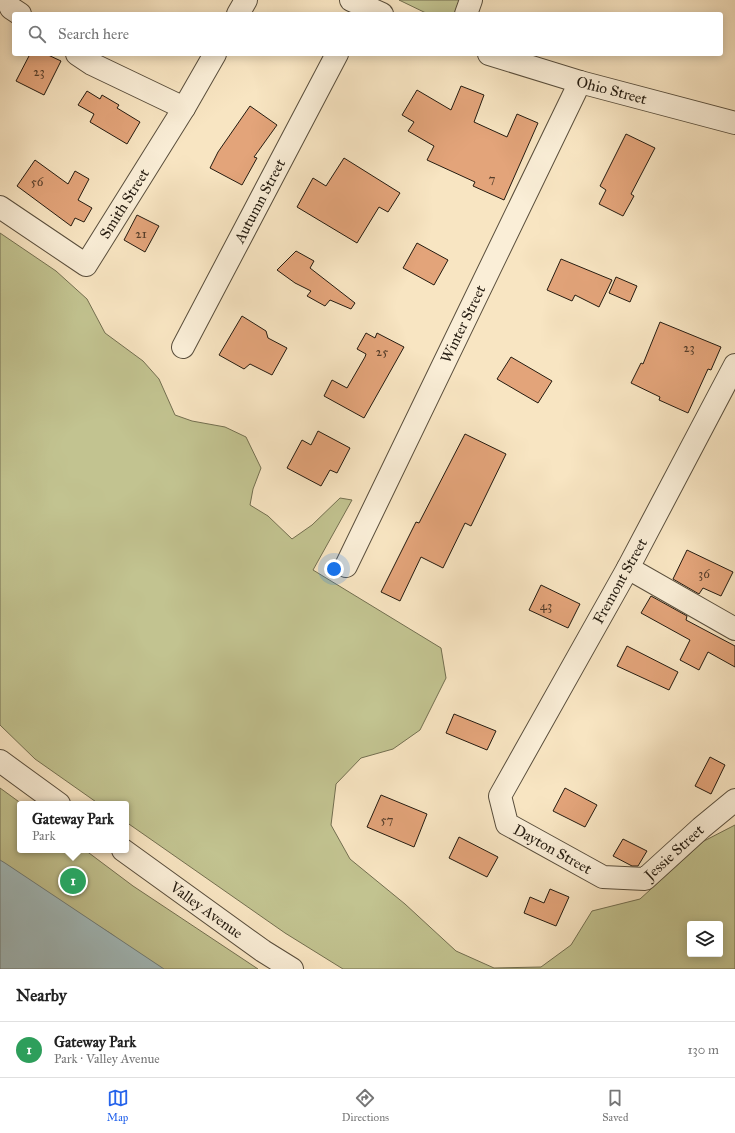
<!DOCTYPE html>
<html lang="en">
<head>
<meta charset="utf-8">
<style>
  body { margin:0; font-family:"IM FELL Great Primer",serif; background:#f6f6f6; color:#222 }
  .controls { position:absolute; right:12px; bottom:12px; display:grid; overflow:hidden; border-radius:4px; box-shadow:0 2px 10px #0003 }
  .controls button { width:36px; height:36px; display:grid; place-items:center; padding:0; border:0; border-bottom:1px solid #e0e0e0; background:#fff; color:#222; font:20px sans-serif }
  .you { position:absolute; left:334px; top:569px; width:14px; height:14px; margin:-10px; border:3px solid #fff; border-radius:50%; background:#1a73e8; box-shadow:0 0 0 6px #1a73e833 }
  .badge { display:grid; place-items:center; width:26px; height:26px; border-radius:50%; background:#2563eb; color:#fff; font-size:13px; font-weight:700 }
  .pin { position:absolute; translate:-50% -50%; border:2px solid #fff; box-shadow:0 1px 4px #0006 }
  .popup { position:absolute; left:17px; top:801px; width:112px; height:52px; box-sizing:border-box; display:grid; place-content:center; border-radius:4px; background:#fff; filter:drop-shadow(0 1px 3px #0005); font-size:13px; white-space:nowrap; color:#767676 }
  .popup b { font-size:15px; color:#222 }
  .popup::after { content:''; position:absolute; left:50%; top:100%; margin-left:-8px; border:8px solid transparent; border-top-color:#fff }
  .list { margin:0; padding:0; list-style:none }
  h2 { display:flex; justify-content:space-between; align-items:center; height:52px; margin:0; padding:0 16px; font-size:17px }
  h2 small { font-size:13px; font-weight:400; color:#767676 }
  .list li { display:grid; grid-template-columns:26px 1fr auto; gap:12px; align-items:center; box-sizing:border-box; height:56px; padding:0 16px; border-top:1px solid #e0e0e0 }
  .list b { display:block; font-size:15px; white-space:nowrap }
  .list p { margin:0; font-size:13px; white-space:nowrap; color:#767676 }
  .list em { font-size:13px; font-style:normal; color:#767676 }
  .icon { flex:none; width:22px; height:22px; fill:none; stroke:currentColor; stroke-width:2; stroke-linecap:round; stroke-linejoin:round }
  .map { position:relative; flex:none; width:735px; height:969px; overflow:hidden }
  .search { position:absolute; background:#fff; box-shadow:0 2px 10px #0003; left:12px; right:12px; top:12px; height:44px; display:flex; align-items:center; gap:10px; box-sizing:border-box; padding:0 14px; border-radius:4px; color:#767676; font-size:15px }
  .sheet { height:108px; background:#fff }
  nav { display:flex; justify-content:space-around; align-items:center; box-sizing:border-box; height:56px; border-top:1px solid #e0e0e0; background:#fff; font-size:11px; color:#767676 }
  nav a { display:grid; justify-items:center; gap:2px }
  nav .on { color:#2563eb }
  .map>svg:first-child { display:block }
</style>
</head>
<body>
<div class="map">
<svg width="735" height="969" viewBox="0 0 735 969">
  <rect width="100%" height="100%" fill="#f8e5c2"/>
  <filter id="stains"><feTurbulence type="fractalNoise" baseFrequency=".005" numOctaves="4"/><feColorMatrix values="0 0 0 0 .2 0 0 0 0 .09 0 0 0 0 .02 0 0 0 .5 -.17"/></filter>
  <radialGradient id="worn" r=".72"><stop offset=".6" stop-color="#630" stop-opacity="0"/><stop offset="1" stop-color="#630" stop-opacity=".3"/></radialGradient>
  <g fill="#c2c390" stroke="#736f50" fill-rule="evenodd">
    <path d="M399,0H463L457,14H428Z"/>
    <path d="M0,233L56,271L87,299L105,333L143,361L159,379L175,415L192,421L225,427L246,437L261,468L253,489L250,505L268,516L292,539L312,525L340,498L352,500L313,570L441,648L446,678L420,730L393,749L361,758L336,784L331,825L350,859L405,904L456,951L494,968L541,967L571,945L592,911L640,899L704,841L735,825V969H343L285,933L126,822V804H99L35,759L0,725ZM690,924H720V954H690Z"/>
    <path d="M0,788L22,804H20V850H85L133,886L258,969H160L124,945L113,935L0,864Z"/>
  </g>
  <path fill="#a2bcbe" stroke="#707c78" d="M0,860L5,863L164,969H0Z"/>
  <g fill="#e3a47a" stroke="#241b10">
    <path d="M30,54H46L61,61L44,95L16,81Z"/>
    <path d="M461,86L484,95L474,122L507,137L517,114L538,123L504,200L473,186L475,182L427,160L434,146L408,131L414,122L402,115L417,90L451,110Z"/>
    <path d="M87,91L100,99L102,95L119,105L117,108L140,122L127,144L90,122L94,114L78,105Z"/>
    <path d="M250,106L277,125L254,157L257,158L242,185L210,168L218,152Z"/>
    <path d="M626,134L655,148L631,194L634,196L623,216L599,204L606,190L600,186Z"/>
    <path d="M344,158L400,193L388,212L379,207L357,243L297,207L313,178L326,186Z"/>
    <path d="M35,160L68,184L75,171L89,179L78,200L92,208L84,222L75,218L71,226L17,186Z"/>
    <path d="M137,215L159,226L145,252L124,240Z"/>
    <path d="M417,243L448,260L434,285L403,268Z"/>
    <path d="M296,251L314,261L310,268L355,303L351,309L330,300L325,306L307,296L311,291L295,283L277,270Z"/>
    <path d="M561,259L612,280L599,307L575,295L572,301L547,290Z"/>
    <path d="M616,277L637,286L630,302L609,293Z"/>
    <path d="M242,316L266,331L268,338L287,348L272,375L250,364L244,369L219,355Z"/>
    <path d="M660,322L721,347L711,370L708,369L688,413L659,400L660,397L631,383L641,363L643,364Z"/>
    <path d="M366,333L375,338L377,333L404,347L364,418L324,396L332,380L347,388L365,357L366,354L357,349Z"/>
    <path d="M511,357L552,381L538,403L497,379Z"/>
    <path d="M318,431L350,448L337,473L330,470L321,486L287,468L302,440L311,445Z"/>
    <path d="M465,434L506,454L471,526L465,523L443,568L421,557L400,601L381,592L416,522L419,523Z"/>
    <path d="M687,550L733,572L721,596L703,588L699,594L673,579Z"/>
    <path d="M541,585L580,604L568,628L529,610Z"/>
    <path d="M651,596L687,616L686,620L735,646V667L708,652L699,670L680,660L690,640L641,613Z"/>
    <path d="M627,646L678,672L669,690L617,666Z"/>
    <path d="M454,714L496,731L487,750L446,733Z"/>
    <path d="M710,757L725,765L711,794L695,786Z"/>
    <path d="M565,788L597,805L585,827L553,811Z"/>
    <path d="M381,795L427,814L414,847L367,827Z"/>
    <path d="M459,837L498,857L487,877L449,858Z"/>
    <path d="M623,839L647,851L638,866H632L613,856Z"/>
    <path d="M550,889L569,897L556,926L524,913L530,897L544,903Z"/>
  </g>
  <g fill="none" stroke-linecap="round" stroke-linejoin="round">
    <g stroke="#594e3c" stroke-width="24">
      <g id="minor">
        <path d="M7,0L11,8L20,14"/>
        <path d="M351,0L382,14"/>
        <path d="M238,14L246,0"/>
        <path d="M466,14L471,0"/>
        <path d="M77,54L92,64L184,108"/>
        <path id="s1" d="M489,54L580,82L735,123"/>
        <path id="s2" d="M0,207L86,265L184,108L215,54"/>
        <path id="s3" d="M183,347L337,54"/>
        <path id="s4" d="M735,365L628,568L500,796L507,824L603,877L645,879L701,828L735,800"/>
        <path id="s5" d="M346,566L580,82"/>
        <path d="M628,568L735,629"/>
        <path d="M0,761L59,804"/>
        <path id="s6" d="M123,850L263,951L292,969"/>
      </g>
    </g>
    <use href="#minor" stroke="#faeed7" stroke-width="22"/>
  </g>
  <g text-anchor="middle" stroke-width="3.5" stroke-linejoin="round" paint-order="stroke">
    <g font-size="13" fill="#543d2a">
      <text x="39" y="76">23</text>
      <text x="492" y="183">7</text>
      <text x="37" y="186">56</text>
      <text x="141" y="238">21</text>
      <text x="689" y="352">23</text>
      <text x="382" y="356">25</text>
      <text x="704" y="578">36</text>
      <text x="546" y="610">43</text>
      <text x="387" y="824">57</text>
    </g>
    <g font-size="15" fill="#241b10" stroke="#faeed7">
      <text dy="5" stroke="none"><textPath href="#s1" startOffset="128">Ohio Street</textPath></text>
      <text dy="5" stroke="none"><textPath href="#s3" startOffset="165">Autumn Street</textPath></text>
      <text dy="5" stroke="none"><textPath href="#s2" startOffset="176">Smith Street</textPath></text>
      <text dy="5" stroke="none"><textPath href="#s5" startOffset="269">Winter Street</textPath></text>
      <text transform="translate(620 581) rotate(-61)" y="5">Fremont Street</text>
      <text dy="5" stroke="none"><textPath href="#s4" startOffset="572">Dayton Street</textPath></text>
      <text dy="5" stroke="none"><textPath href="#s4" startOffset="711">Jessie Street</textPath></text>
      <text dy="5" stroke="none"><textPath href="#s6" startOffset="103">Valley Avenue</textPath></text>
    </g>
  </g>
  <rect width="100%" height="100%" filter="url(#stains)"/>
  <rect width="100%" height="100%" fill="url(#worn)"/>
</svg>
<div class="controls">
<button><svg class="icon" aria-label="layers" viewBox="0 0 24 24"><path d="M12 4l9 5-9 5-9-5zM3 14l9 5 9-5"/></svg></button>
</div>
<div class="you"></div>
<div class="pin badge" style="left:73px;top:881px;background:#2e9e5b">1</div>
<div class="popup"><b>Gateway Park</b>Park</div>
<div class="search"><svg class="icon" aria-label="search" viewBox="0 0 24 24"><circle cx="10" cy="10" r="6"/><path d="M15 15l6 6"/></svg>Search here</div>
</div>
<section class="sheet">
<h2>Nearby<small></small></h2>
<ul class="list">
<li><span class="badge" style="background:#2e9e5b">1</span><div><b>Gateway Park</b><p>Park · Valley Avenue</p></div><em>130 m</em></li>
</ul>
</section>
<nav>
<a class="on"><svg class="icon" aria-label="map" viewBox="0 0 24 24"><path d="M3 6l6-2 6 2 6-2v14l-6 2-6-2-6 2zM9 4v14M15 6v14"/></svg>Map</a>
<a><svg class="icon" aria-label="directions" viewBox="0 0 24 24"><path d="M12 3l9 9-9 9-9-9zM9 14v-3h6M13 9l2 2-2 2"/></svg>Directions</a>
<a><svg class="icon" aria-label="saved" viewBox="0 0 24 24"><path d="M7 4h10v16l-5-4-5 4z"/></svg>Saved</a>
</nav>
</body>
</html>
